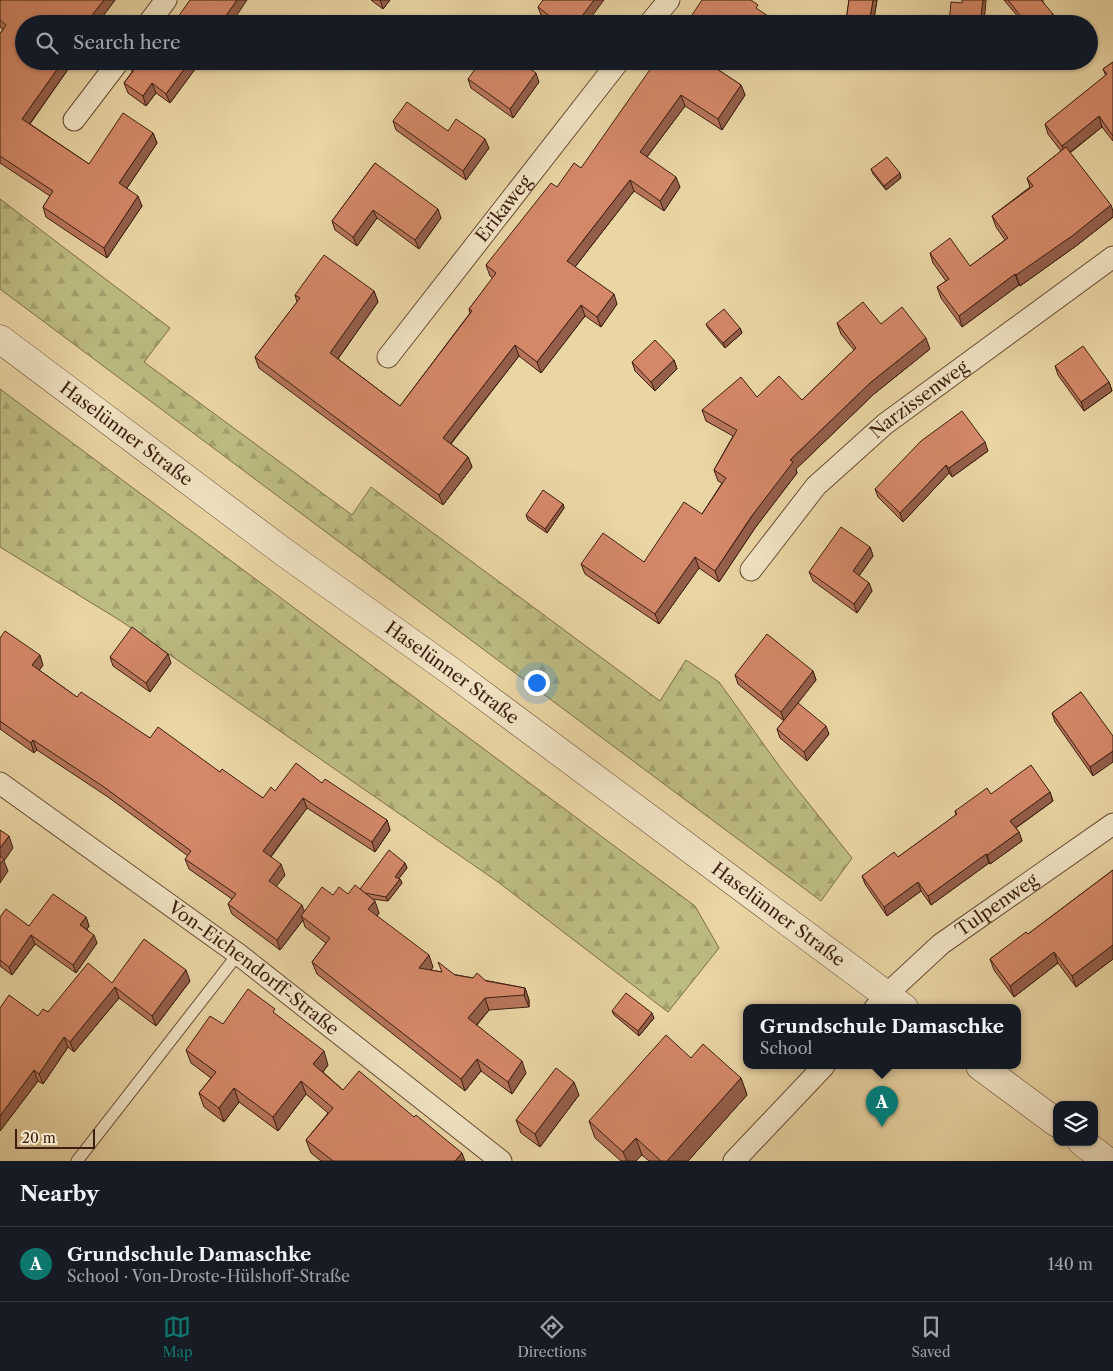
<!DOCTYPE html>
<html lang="en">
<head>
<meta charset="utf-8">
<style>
  body { margin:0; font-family:"Libre Caslon Text",serif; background:#242831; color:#f1f3f6 }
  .controls { position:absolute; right:15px; bottom:15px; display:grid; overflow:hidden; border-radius:10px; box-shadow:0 1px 4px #0004 }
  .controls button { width:45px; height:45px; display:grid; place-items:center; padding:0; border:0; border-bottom:1px solid #363941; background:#171b24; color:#f1f3f6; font:25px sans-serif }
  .scale { position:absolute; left:15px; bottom:12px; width:80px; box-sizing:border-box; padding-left:5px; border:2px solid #3e1e0f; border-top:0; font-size:14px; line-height:18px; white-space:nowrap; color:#3e1e0f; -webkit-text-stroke:4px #f1e4c4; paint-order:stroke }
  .you { position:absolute; left:536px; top:682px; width:18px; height:18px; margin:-12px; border:4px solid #fff; border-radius:50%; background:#1a73e8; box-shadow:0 0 0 8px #1a73e833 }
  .badge { display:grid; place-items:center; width:32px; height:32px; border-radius:50%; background:#0f766e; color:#fff; font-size:16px; font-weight:700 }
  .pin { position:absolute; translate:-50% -41px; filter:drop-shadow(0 1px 2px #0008) }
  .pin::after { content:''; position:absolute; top:26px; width:18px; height:15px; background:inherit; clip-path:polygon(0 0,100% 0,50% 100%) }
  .popup { position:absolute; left:743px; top:1004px; width:278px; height:65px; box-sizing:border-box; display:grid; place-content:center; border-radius:10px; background:#171b24; filter:drop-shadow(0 1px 4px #0005); font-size:16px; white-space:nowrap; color:#9ea1a6 }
  .popup b { font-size:19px; color:#f1f3f6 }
  .popup::after { content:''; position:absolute; left:50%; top:100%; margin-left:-10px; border:10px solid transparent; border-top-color:#171b24 }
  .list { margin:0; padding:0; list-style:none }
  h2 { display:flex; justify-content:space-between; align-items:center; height:65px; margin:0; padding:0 20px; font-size:21px }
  h2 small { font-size:16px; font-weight:400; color:#9ea1a6 }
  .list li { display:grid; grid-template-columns:32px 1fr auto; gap:15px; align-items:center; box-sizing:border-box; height:75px; padding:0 20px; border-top:1px solid #363941 }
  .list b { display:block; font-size:19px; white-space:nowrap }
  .list p { margin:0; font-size:16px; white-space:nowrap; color:#9ea1a6 }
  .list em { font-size:16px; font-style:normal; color:#9ea1a6 }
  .icon { flex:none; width:28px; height:28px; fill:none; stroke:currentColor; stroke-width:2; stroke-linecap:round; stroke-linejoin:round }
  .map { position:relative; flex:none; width:1113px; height:1161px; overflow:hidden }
  .search { position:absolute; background:#171b24; box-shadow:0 1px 4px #0004; left:15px; right:15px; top:15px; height:55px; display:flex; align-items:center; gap:12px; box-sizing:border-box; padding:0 18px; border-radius:28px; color:#9ea1a6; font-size:19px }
  .sheet { height:140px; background:#171b24 }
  nav { display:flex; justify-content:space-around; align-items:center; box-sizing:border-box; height:70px; border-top:1px solid #363941; background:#171b24; font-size:14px; color:#9ea1a6 }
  nav a { display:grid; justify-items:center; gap:2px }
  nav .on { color:#0f766e }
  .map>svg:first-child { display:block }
</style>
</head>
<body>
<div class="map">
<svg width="1113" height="1161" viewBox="0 0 1113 1161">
  <defs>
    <pattern id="forest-firs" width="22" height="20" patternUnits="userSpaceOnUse" patternTransform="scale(1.25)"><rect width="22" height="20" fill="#bdbc82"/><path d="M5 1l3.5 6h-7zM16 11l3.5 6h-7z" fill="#a4a16f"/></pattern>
  </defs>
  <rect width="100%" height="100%" fill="#ead5a5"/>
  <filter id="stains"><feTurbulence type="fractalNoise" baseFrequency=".004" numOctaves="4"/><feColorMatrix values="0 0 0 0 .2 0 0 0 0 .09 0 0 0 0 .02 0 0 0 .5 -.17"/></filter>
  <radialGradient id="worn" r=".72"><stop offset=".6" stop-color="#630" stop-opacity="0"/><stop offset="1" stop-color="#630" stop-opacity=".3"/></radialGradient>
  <g fill="url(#forest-firs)" stroke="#7e6d48">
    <path d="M0,199L170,328L144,362L352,515L371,487L660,701L686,660L719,682L782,770L852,858L821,901L0,289Z"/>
    <path d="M0,389L695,906L719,948L668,1012L498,882L121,621L0,547Z"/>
  </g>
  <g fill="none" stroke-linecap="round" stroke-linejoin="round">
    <g stroke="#694c34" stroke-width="13">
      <path id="service" d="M77,1161L238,954"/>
    </g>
    <g stroke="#694c34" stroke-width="23">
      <g id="minor">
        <path d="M148,24L166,0"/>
        <path d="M649,24L669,0"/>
        <path d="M74,120L119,61"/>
        <path id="s1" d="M388,357L619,61"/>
        <path id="s2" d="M751,570L816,486L885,424L1113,257"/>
        <path id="s3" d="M0,783L238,954L501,1161"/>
        <path id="s4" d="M875,1008L886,995L941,944L1113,824"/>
        <path d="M734,1161L824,1066"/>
      </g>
    </g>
    <g stroke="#694c34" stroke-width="29">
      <g id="tertiary">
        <path id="s5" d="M0,339L285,553L452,672L904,1008"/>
        <path d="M980,1066L1057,1123"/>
        <path d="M1082,1142L1107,1161"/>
      </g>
    </g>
    <use href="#service" stroke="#f1e4c4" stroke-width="11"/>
    <use href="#minor" stroke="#f1e4c4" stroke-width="21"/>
    <use href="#tertiary" stroke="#f1e4c4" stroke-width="28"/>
  </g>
  <g fill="#b6755a" stroke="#3e1e0f">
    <path d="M0,0H115L97,24H24V61H70L71,65L30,124L89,164L153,133L157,143L127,188L142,206L107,258L46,217L43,207L50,196L0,163V34L3,29L0,27Z"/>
    <path d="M371,0H390L383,9Z"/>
    <path d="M849,0H877L873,24H847L846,21Z"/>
    <path d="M1004,0H1043V2L1055,22L1053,24H1024Z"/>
    <path d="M538,7L586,24H552L541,15Z"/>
    <path d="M201,61L170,103L156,93L146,106L128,93L124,83L132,72L131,67Z"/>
    <path d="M780,61H789L786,66Z"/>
    <path d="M1113,62V141L1102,127L1070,153L1113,211V217L1076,246L1020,286L1019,285L962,327L941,298L937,287L946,281L933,263L930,253L970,266L1005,240L996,227L992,216L1030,187L1027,178L1061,151L1048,134L1045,124L1106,76L1103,69Z"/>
    <path d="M711,65L741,85L745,95L722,130L685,106L647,157L680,187L664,211L634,191L575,267L617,304L601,327L585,316L541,373L519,356L451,444L468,457L472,467L443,505L259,368L255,357L297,302L295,295L374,291L378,302L338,359L400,406L470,313L469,309L493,278L490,276L486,265L557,187Z"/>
    <path d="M468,79L539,82L513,118L471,88Z"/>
    <path d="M393,121L448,131L489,148L466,180L396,130Z"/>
    <path d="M375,163L441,218L419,249L377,218L357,246L335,230L332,221Z"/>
    <path d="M871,169L901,178L886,190L873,174Z"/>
    <path d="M837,323L881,324L930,349L874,394L796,469L797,473L755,528L719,582L699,568L659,624L585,574L581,564L644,562L702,514L722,483L718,481L714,470L733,436L706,421L702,410L757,397L802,400L854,350L841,334Z"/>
    <path d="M706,324L740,328L742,333L725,348L708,328Z"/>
    <path d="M674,360L677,369L655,391L635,371L632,362Z"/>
    <path d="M1055,366L1109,382L1112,391L1084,411L1058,375Z"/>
    <path d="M988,451L952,477L949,473L903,522L878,497L875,489Z"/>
    <path d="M563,504L564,508L547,533L528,520L526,515Z"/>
    <path d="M870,547L873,556L859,576L869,583L872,591L857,613L813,581L809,572Z"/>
    <path d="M0,638L43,665L39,670L77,697L150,738L220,772L263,798L275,791L322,783L387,820L390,830L375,852L307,808L271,857L285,875L276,886L304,911L333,895L348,894L360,889L405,863L407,868L399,878L400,879L402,883L388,901L372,899L379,913L377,916L433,967L431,970L525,988L529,1000V1007L489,1010L477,1025L526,1073L512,1094L481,1071L465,1091L317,974L312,962L326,943L305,927L303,920L280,950L232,914L228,904L232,899L189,869L185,859L188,856L108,797L37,750L34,753L0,729Z"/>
    <path d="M110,657L171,663L150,692L113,666Z"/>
    <path d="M813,671L816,680L797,704L829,734L807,761L780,738L777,729L784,721L738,684L735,675Z"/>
    <path d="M1081,692L1093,776L1055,722L1052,713Z"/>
    <path d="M1050,792L1053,801L1016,828L1019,832L1022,841L990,864L989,863L931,905L921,891L887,916L865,884L862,876L898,857L956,815L955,811L991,794Z"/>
    <path d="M1113,870V959L1076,987L1058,963L1014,997L994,970L990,959L1028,934Z"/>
    <path d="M0,917L29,926L86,917L89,926L87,929L97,943L76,973L35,944L12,975L0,966Z"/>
    <path d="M190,981L156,1026L119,998L74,1052L68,1047L43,1084L38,1081L0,1131V1008L38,1016L112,983Z"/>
    <path d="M612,1011L654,1018L639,1036L614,1015Z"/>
    <path d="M277,1015L328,1065L323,1072L343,1090L465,1161H321L311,1153L306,1140L328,1113L306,1094L278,1131L239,1102L224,1122L204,1107L199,1093L211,1078L191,1063L186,1050Z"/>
    <path d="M691,1058L741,1078L747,1095L688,1161H649L642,1155L636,1161H621L595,1138L589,1121Z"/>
    <path d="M579,1095L540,1147L521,1133L516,1120Z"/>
  </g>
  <g fill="#945f4a" stroke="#3e1e0f">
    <path d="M104,0H115L97,24H85Z"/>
    <path d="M237,0H247L231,24H220Z"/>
    <path d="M380,0H390L383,9Z"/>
    <path d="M594,0H604L586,24H576Z"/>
    <path d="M873,0H877L873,24H869Z"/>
    <path d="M983,0H986L984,24H980Z"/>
    <path d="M1053,14L1055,22L1053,24H1041Z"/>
    <path d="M63,61H70L71,65L26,129L22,119Z"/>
    <path d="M190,61H201L170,103L166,94Z"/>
    <path d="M704,61H714L707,71Z"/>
    <path d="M785,61H789L786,66Z"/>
    <path d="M536,73L539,82L513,118L510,109Z"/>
    <path d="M152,83L156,93L146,106L143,96Z"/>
    <path d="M741,85L745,95L722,130L718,119Z"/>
    <path d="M681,95L685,106L643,162L640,152Z"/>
    <path d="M1099,116L1102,127L1065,156L1062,146Z"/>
    <path d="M153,133L157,143L123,194L119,183Z"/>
    <path d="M485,139L489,148L466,180L463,171Z"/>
    <path d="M900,173L901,178L886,190L884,186Z"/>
    <path d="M676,177L680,187L664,211L660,201Z"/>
    <path d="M630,180L634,191L571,272L567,261Z"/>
    <path d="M138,196L142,206L107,258L104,248Z"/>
    <path d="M1111,205L1113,211V217L1076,246L1020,286L1016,275Z"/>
    <path d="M438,209L441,218L419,249L415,240Z"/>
    <path d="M373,210L377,218L357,246L353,237Z"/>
    <path d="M1015,274L1019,285L962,327L959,316Z"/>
    <path d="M374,291L378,302L334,364L330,353Z"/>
    <path d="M614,294L617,304L601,327L597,317Z"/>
    <path d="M581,305L585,316L541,373L537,362Z"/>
    <path d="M740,328L742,333L725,348L723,343Z"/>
    <path d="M926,338L930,349L874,394L796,469L797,473L755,528L719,582L715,571L790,460L870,383Z"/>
    <path d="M515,345L519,356L447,448L443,438Z"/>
    <path d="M674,360L677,369L655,391L651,382Z"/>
    <path d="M1109,382L1112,391L1084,411L1081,402Z"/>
    <path d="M985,442L988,451L952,477L949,468Z"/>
    <path d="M468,457L472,467L443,505L439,495Z"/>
    <path d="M946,465L949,473L903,522L900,513Z"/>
    <path d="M563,504L564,508L547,533L545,529Z"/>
    <path d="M870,547L873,556L856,580L853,571Z"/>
    <path d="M695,557L699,568L659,624L655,614Z"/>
    <path d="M869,583L872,591L857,613L854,604Z"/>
    <path d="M168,654L171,663L150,692L146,683Z"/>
    <path d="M40,655L43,665L36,675L32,665Z"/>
    <path d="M813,671L816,680L784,721L781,712Z"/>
    <path d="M826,726L829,734L807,761L804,752Z"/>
    <path d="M33,740L37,750L34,753L31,743Z"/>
    <path d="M1113,751V762L1093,776L1090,767Z"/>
    <path d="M1050,792L1053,801L1014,829L1010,821Z"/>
    <path d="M303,798L307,808L267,861L263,851Z"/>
    <path d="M387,820L390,830L375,852L372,842Z"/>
    <path d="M1019,832L1022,841L990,864L987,855Z"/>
    <path d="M9,836L13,848L4,861L8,871L0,883V848Z"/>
    <path d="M986,854L989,863L931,905L928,896Z"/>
    <path d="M405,863L407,868L397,881L395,877Z"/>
    <path d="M281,864L285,875L273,891L269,881Z"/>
    <path d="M400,879L402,883L388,901L386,897Z"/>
    <path d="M918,882L921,891L887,916L884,907Z"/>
    <path d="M375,901L379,913L373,921L368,909Z"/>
    <path d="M302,905L306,916H301L303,920L280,950L277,940Z"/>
    <path d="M86,917L89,926L84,934L80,925Z"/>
    <path d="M31,935L35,944L12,975L9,967Z"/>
    <path d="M94,935L97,943L76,973L73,965Z"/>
    <path d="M1113,945V959L1076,987L1072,976Z"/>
    <path d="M1054,952L1058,963L1014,997L1010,986Z"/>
    <path d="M429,955L433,967L424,980L419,968Z"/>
    <path d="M186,970L190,981L156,1026L152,1016Z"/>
    <path d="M115,987L119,998L74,1052L70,1042Z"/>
    <path d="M525,988L529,1000V1007L524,995Z"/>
    <path d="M485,998L489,1010L472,1030L468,1018Z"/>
    <path d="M652,1013L654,1018L639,1036L638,1031Z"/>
    <path d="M64,1037L68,1047L43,1084L39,1074Z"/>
    <path d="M324,1051L328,1065L318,1078L313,1064Z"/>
    <path d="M477,1059L481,1071L465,1091L461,1079Z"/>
    <path d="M522,1061L526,1073L512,1094L508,1082Z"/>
    <path d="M34,1070L38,1081L0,1131V1116Z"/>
    <path d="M741,1078L747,1095L688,1161H667Z"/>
    <path d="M301,1081L306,1094L278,1131L273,1117Z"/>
    <path d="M574,1082L579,1095L540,1147L535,1134Z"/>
    <path d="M234,1088L239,1102L224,1122L219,1108Z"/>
    <path d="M636,1138L642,1155L636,1161H627L623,1152Z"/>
    <path d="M462,1153L465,1161H455Z"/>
  </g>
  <g fill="#d48869" stroke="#3e1e0f">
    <path d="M0,0H104L85,24H24V61H63L22,119L89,164L123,113L153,133L119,183L138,196L104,248L43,207L53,191L0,156V34L6,25L0,20Z"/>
    <path d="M190,0H237L220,24H173Z"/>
    <path d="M543,0H594L576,24H560L538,7Z"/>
    <path d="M702,0H751L758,5L756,8L780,24H686Z"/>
    <path d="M849,0H873L869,24H863L846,21Z"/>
    <path d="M962,0H983L980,24H949L951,2L962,3Z"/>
    <path d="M1008,0H1041L1053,14L1041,24H1027Z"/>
    <path d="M135,61H190L166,94L152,83L143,96L124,83L134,70L131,67Z"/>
    <path d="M481,61H519L536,73L510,109L468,79Z"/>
    <path d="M656,61H705L741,85L718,119L681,95L640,152L676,177L660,201L630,180L567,261L614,294L597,317L581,305L537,362L515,345L443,438L468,457L439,495L255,357L300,298L295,295L324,255L374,291L330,353L400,406L472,311L469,309L496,273L486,265L551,183L557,187L574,163L581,168Z"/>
    <path d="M1113,62V136L1099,116L1062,146L1045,124L1107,74L1103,69Z"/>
    <path d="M407,102L448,131L456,119L485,139L463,171L393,121Z"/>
    <path d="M1066,147L1111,205L1072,236L1016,275L1015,274L959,316L937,287L949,279L930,253L950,238L970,266L1008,238L992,216L1033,186L1027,178Z"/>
    <path d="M887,157L900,173L884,186L871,169Z"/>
    <path d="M375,163L438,209L415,240L373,210L353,237L332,221Z"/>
    <path d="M863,302L881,324L902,307L926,338L870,383L790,460L793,462L751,517L715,571L695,557L655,614L581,564L603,533L644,562L684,502L702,514L726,478L714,470L737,430L702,410L741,377L757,397L779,376L802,400L856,348L837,323Z"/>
    <path d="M724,309L740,328L723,343L706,324Z"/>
    <path d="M655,340L674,360L651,382L632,362Z"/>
    <path d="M1083,346L1109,382L1081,402L1055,366Z"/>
    <path d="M962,411L985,442L949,468L946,465L900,513L875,489L921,441Z"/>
    <path d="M543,490L563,504L545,529L526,515Z"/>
    <path d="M841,527L870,547L853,571L869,583L854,604L809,572Z"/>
    <path d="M132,627L168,654L146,683L110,657Z"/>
    <path d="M5,631L40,655L32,665L77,697L81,692L150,738L158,727L220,772L222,769L263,798L271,787L275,791L296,763L322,783L325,779L387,820L372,842L303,798L263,851L281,864L269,881L302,905L277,940L228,904L236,894L185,859L191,851L104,787L33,740L31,743L0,721V638Z"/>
    <path d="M767,634L813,671L781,712L735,675Z"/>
    <path d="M1081,692L1113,736V751L1090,767L1052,713Z"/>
    <path d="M798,703L826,726L804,752L777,729Z"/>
    <path d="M1031,765L1050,792L1010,821L1019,832L987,855L986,854L928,896L918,882L884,907L862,876L894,852L898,857L957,814L955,811L987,788L991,794Z"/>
    <path d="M0,830L9,836L0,848Z"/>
    <path d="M389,850L405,863L395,877L400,879L386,897L365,893L360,889Z"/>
    <path d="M0,856L4,859L0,864Z"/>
    <path d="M1113,870V945L1072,976L1054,952L1010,986L990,959L1026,932L1028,934Z"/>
    <path d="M355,885L375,901L368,909L429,955L419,968L442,972L438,962L455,975L473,978L477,973L486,981L525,988L524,995L485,998L468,1018L522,1061L508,1082L477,1059L461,1079L312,962L330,938L301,916L322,887L333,895L339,887L348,894Z"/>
    <path d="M53,894L86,917L80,925L94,935L73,965L31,935L9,967L0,960V917L6,909L29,926Z"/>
    <path d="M144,939L186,970L152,1016L115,987L70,1042L64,1037L39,1074L34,1070L0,1116V1008L9,995L38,1016L43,1009L48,1012L88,963L112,983Z"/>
    <path d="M248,989L275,1009L273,1012L324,1051L313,1064L343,1090L359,1071L414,1117L416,1115L462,1153L455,1161H333L306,1140L333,1108L301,1081L273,1117L234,1088L219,1108L199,1093L216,1072L186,1050L210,1016L223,1024Z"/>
    <path d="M626,993L652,1013L638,1031L612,1011Z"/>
    <path d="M666,1035L691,1058L703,1044L741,1078L667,1161H661L636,1138L623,1152L589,1121Z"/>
    <path d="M556,1068L574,1082L535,1134L516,1120Z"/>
  </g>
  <g text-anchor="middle" stroke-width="5" stroke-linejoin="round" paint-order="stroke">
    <g font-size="18" fill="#3e1e0f" stroke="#f1e4c4">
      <text dy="6" stroke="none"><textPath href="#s1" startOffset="188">Erikaweg</textPath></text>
      <text dy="6" stroke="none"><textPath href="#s2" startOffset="241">Narzissenweg</textPath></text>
      <text dy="6" stroke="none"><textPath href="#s5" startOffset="158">Haselünner Straße</textPath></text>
      <text dy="6" stroke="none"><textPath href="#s5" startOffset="562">Haselünner Straße</textPath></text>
      <text dy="6" stroke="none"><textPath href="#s4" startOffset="160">Tulpenweg</textPath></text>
      <text dy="6" stroke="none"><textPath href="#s5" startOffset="968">Haselünner Straße</textPath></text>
      <text dy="6" stroke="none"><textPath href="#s3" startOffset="314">Von-Eichendorff-Straße</textPath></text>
    </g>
  </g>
  <rect width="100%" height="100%" filter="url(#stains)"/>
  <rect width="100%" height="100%" fill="url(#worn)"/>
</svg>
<div class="controls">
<button><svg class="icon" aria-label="layers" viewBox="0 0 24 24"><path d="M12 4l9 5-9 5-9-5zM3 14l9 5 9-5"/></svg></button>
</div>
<div class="scale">20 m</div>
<div class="you"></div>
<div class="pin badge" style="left:882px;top:1127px">A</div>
<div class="popup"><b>Grundschule Damaschke</b>School</div>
<div class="search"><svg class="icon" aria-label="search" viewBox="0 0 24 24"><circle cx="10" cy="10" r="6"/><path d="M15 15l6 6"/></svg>Search here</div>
</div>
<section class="sheet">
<h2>Nearby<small></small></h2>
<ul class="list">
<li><span class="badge">A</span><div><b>Grundschule Damaschke</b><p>School · Von-Droste-Hülshoff-Straße</p></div><em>140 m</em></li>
</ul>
</section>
<nav>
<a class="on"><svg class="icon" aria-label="map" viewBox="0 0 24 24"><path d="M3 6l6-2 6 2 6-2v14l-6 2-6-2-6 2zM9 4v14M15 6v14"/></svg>Map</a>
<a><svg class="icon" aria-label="directions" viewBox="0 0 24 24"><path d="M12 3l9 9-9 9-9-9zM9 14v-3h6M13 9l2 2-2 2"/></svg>Directions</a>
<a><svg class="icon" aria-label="saved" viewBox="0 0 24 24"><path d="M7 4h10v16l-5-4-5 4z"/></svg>Saved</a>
</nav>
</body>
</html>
